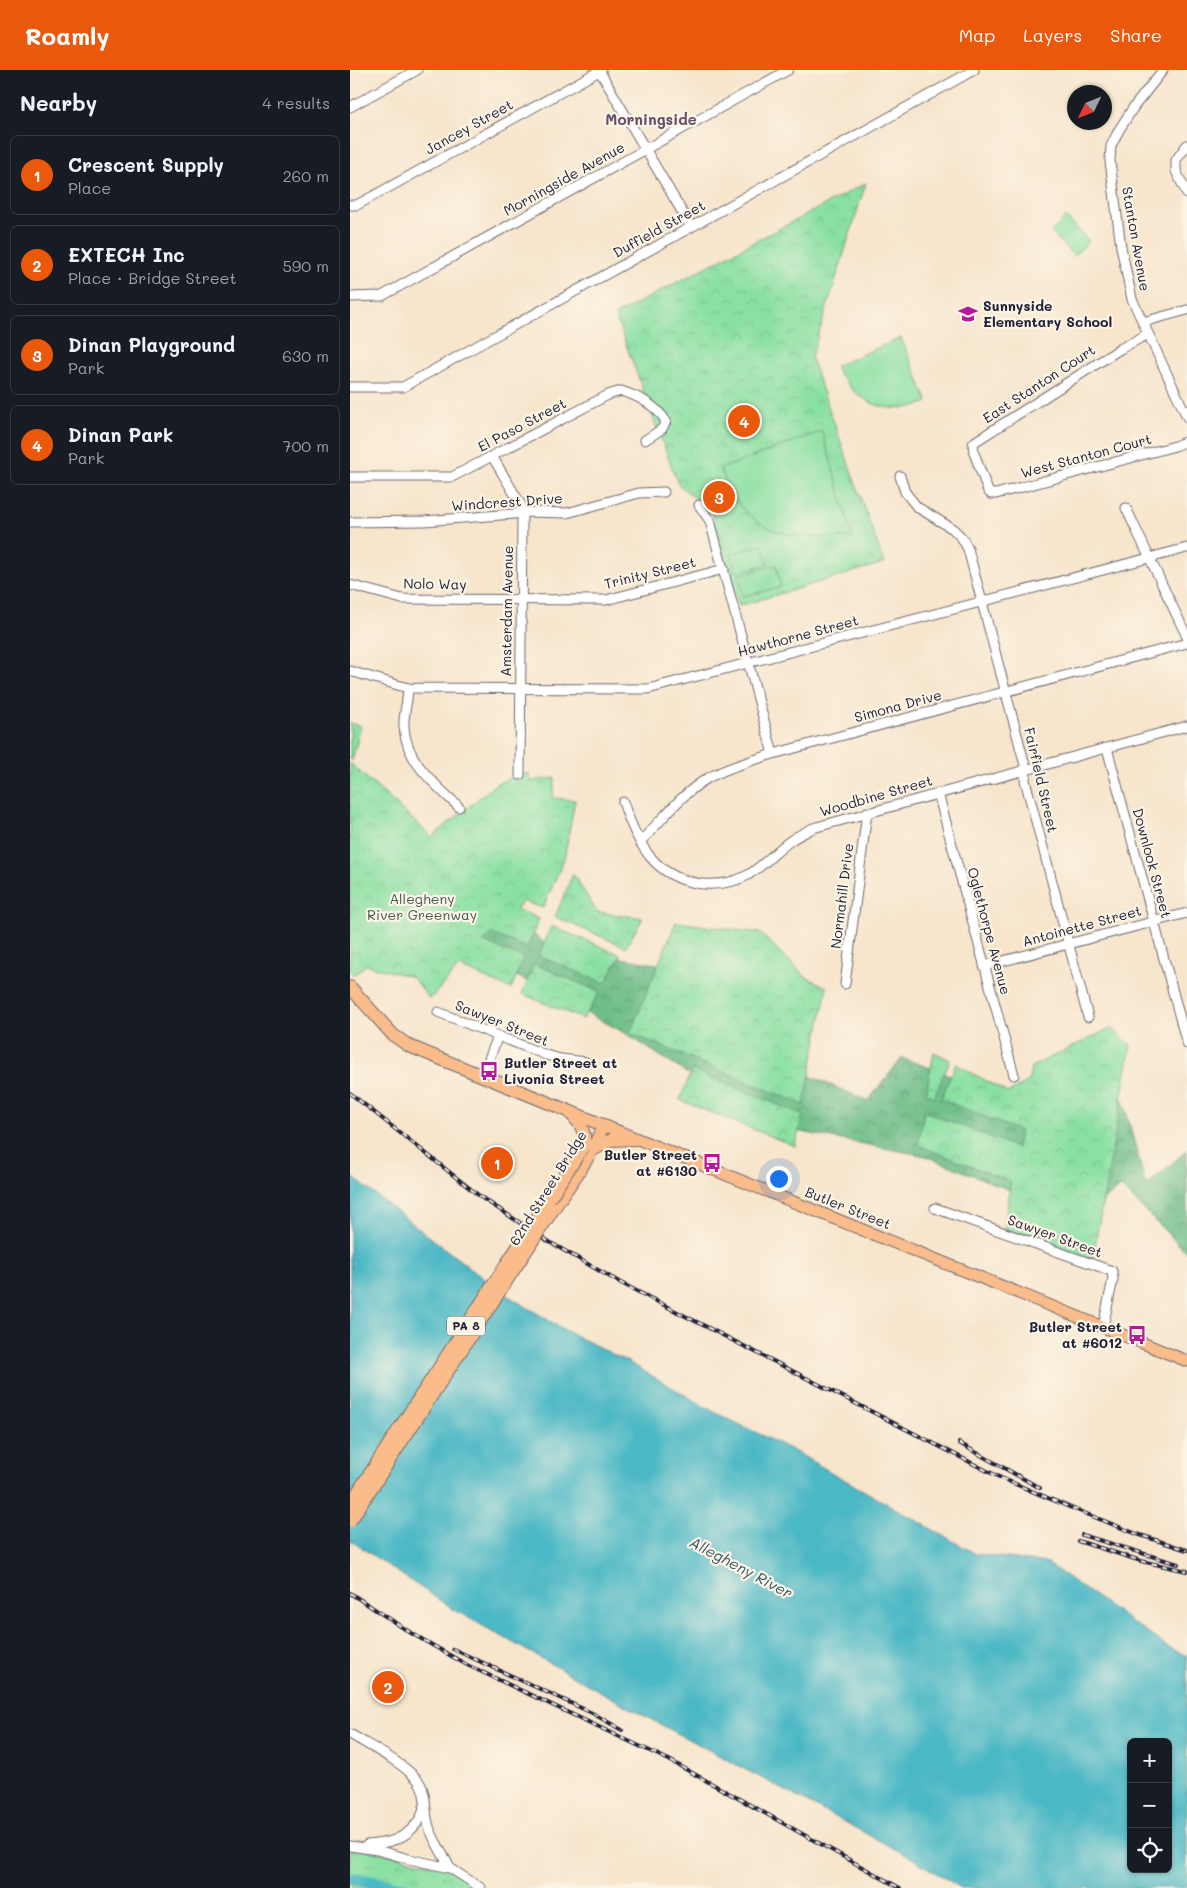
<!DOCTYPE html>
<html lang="en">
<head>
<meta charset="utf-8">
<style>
  body { margin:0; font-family:Mali,sans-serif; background:#242831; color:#f1f3f6 }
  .controls { position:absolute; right:15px; bottom:15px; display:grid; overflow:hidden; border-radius:8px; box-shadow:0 1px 4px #0004 }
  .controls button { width:45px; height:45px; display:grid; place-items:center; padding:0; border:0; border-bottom:1px solid #363941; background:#171b24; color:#f1f3f6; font:25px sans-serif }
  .compass { position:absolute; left:717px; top:15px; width:45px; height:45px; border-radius:50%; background:#171b24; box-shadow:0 1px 4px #0004; rotate:227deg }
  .you { position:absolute; left:428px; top:1108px; width:18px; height:18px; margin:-12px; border:4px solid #fff; border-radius:50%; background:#1a73e8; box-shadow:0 0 0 8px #1a73e833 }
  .badge { display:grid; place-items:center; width:32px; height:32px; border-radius:50%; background:#ea580c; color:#fff; font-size:16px; font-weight:700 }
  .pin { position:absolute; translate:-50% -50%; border:2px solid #fff; box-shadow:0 1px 5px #0006 }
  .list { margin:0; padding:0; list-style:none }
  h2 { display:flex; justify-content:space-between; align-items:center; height:65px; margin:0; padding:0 20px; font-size:21px }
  h2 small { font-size:16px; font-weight:400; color:#9ea1a6 }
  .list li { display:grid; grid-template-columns:32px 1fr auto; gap:15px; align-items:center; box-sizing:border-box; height:80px; margin:0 10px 10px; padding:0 10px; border:1px solid #363941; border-radius:8px }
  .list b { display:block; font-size:19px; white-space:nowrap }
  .list p { margin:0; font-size:16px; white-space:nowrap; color:#9ea1a6 }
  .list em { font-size:16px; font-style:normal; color:#9ea1a6 }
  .icon { flex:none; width:28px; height:28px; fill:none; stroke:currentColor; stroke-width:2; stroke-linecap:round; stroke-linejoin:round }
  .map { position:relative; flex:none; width:837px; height:1818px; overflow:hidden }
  header { display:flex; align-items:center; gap:30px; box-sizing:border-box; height:70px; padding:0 25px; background:#ea580c; color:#fff }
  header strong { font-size:24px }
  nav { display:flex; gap:28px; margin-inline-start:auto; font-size:18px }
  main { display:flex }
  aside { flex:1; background:#171b24 }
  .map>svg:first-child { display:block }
</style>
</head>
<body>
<header>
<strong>Roamly</strong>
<nav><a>Map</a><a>Layers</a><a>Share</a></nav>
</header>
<main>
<aside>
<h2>Nearby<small>4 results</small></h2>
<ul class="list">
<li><span class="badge">1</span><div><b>Crescent Supply</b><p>Place</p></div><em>260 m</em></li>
<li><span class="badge">2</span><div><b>EXTECH Inc</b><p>Place · Bridge Street</p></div><em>590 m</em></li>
<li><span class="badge">3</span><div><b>Dinan Playground</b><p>Park</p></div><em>630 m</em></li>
<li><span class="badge">4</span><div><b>Dinan Park</b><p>Park</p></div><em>700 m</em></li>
</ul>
</aside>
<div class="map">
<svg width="837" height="1818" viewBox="0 0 837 1818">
  <defs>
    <pattern id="grass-tufts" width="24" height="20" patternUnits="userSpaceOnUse" patternTransform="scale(1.25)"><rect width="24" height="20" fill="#8ae0a3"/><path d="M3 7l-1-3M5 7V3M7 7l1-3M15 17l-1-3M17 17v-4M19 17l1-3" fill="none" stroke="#77c08d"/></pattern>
    <pattern id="forest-crowns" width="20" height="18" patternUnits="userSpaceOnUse" patternTransform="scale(1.25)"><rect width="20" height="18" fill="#6fbe89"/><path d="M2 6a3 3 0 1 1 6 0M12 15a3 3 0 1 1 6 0" fill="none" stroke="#5b9a71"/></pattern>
    <pattern id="park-crowns" width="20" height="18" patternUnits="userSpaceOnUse" patternTransform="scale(1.25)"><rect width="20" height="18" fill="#8ae0a3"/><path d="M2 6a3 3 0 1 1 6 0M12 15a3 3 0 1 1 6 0" fill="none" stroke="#77c08d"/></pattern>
  </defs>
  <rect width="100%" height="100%" fill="#fcf5e5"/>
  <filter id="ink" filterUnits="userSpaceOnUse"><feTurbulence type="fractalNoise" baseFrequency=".02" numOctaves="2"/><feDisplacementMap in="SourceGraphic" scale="10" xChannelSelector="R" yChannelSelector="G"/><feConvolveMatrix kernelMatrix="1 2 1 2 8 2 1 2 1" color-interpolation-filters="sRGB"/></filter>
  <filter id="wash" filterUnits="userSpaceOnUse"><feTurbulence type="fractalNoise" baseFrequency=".0096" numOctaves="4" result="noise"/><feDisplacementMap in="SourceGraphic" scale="20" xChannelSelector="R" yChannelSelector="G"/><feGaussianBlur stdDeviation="1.12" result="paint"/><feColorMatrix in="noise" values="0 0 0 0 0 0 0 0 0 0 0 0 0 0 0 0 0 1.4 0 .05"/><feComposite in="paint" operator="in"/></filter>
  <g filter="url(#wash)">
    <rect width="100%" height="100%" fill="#f7e5cc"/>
    <path fill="url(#grass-tufts)" stroke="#56816f" d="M0,1776L100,1798L131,1818H0Z"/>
    <path fill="url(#forest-crowns)" stroke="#487062" d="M101,790L196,875L317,896L406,983L518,1031L552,988L665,1028L773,1030L796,1116L837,1080V1183L771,1117L728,1148L576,1086L425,1057L344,1008L275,963L175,910L88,868Z"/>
    <g fill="url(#park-crowns)" stroke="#56816f">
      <path d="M516,113L461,288L534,493L389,536L362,443L328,414L265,245Z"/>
      <path d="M0,653L11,656L2,691L0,689Z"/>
      <path d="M0,693L82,767L146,714L162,707L179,703L180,711L205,708L203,728L225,730L214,789L193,838L173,831L166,839L189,849L177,878L142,864L133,872L173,888L161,919L109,897L80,929L62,907L16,895L3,905L0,901Z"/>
      <path d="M223,804L247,842L293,848L276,877L205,847Z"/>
      <path d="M326,852L410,863L456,907L477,917L454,1035L280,963Z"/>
      <path d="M201,856L271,885L255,913L189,886Z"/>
      <path d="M184,894L250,922L233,949L172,924Z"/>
      <path d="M761,958L781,975L742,1192L654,1159L661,1112L568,1075L574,1041L667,1078L670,1061L591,1029L606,994L658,1023L679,1011L681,997Z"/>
      <path d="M584,982L600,990L584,1027L576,1023Z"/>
      <path d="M342,1000L453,1045L445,1076L330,1030Z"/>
    </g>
    <g fill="#8ae0a3" stroke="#56816f">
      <path d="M716,147L739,171L724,186L701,162Z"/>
      <path d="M551,268L578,332C537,348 505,333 485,296Z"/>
      <path d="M472,361L503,468C456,466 413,472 384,427C379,419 375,408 370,399Z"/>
      <path d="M413,475L418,494L386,502L381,484Z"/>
      <path d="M426,495L431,517L393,526L388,505Z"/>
    </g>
    <path fill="#4bb8c5" stroke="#366d80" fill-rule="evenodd" d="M0,1105L147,1219L213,1259L280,1293L366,1343L442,1380L626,1484L697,1493L816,1576L837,1586V1818H611L560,1787L289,1643L101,1538L0,1470ZM781,1672H818V1799H781Z"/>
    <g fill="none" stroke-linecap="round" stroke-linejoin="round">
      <path stroke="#4bb8c5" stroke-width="12" d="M0,1808L55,1818"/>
    </g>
  </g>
  <g filter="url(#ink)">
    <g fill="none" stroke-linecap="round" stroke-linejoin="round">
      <g stroke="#6d666e" stroke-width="11">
        <g id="minor">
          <path d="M249,0L341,157"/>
          <path d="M813,0L783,38L769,60L761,76L760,91L771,177L782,229L837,347"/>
          <path d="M0,37L67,0"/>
          <path d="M837,75L826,90V101L837,124"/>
          <path d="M0,135H7L251,0"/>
          <path d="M0,227L32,226L438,0"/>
          <path d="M793,252L837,240"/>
          <path d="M798,264L770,279L626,371L623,374L624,383L638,421L641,424H646L825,376L837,371"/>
          <path d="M0,317H53L624,0"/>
          <path d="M142,386L171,435L172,448L170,705"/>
          <path d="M550,406L555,422L567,437L603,459L612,468L618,479L676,699L675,710L738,947"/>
          <path d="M0,407H102L258,325L271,321C288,326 306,336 316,351L312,359L295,370"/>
          <path d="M349,435L360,451L423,684"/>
          <path d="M776,438L837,567"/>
          <path d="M0,452L74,451L163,444L178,442L217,443L289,423L314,422"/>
          <path d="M0,515L52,529L256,530L374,499"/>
          <path d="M0,601L58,618L298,619L837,478"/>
          <path d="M58,618C58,631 53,645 54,657C56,692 85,714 109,737"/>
          <path d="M757,678L837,974"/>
          <path d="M588,723L664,1005"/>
          <path d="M273,732C287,774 305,809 353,814C368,815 385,812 398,805C413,796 426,781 440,771C447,766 456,762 463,758L837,656"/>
          <path d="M290,772C312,750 331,724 358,708C378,697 401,691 423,684L837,573"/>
          <path d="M634,896L837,843"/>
          <path d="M495,914L517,742"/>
          <path d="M88,942L196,985L211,989L236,992"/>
          <path d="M132,1007L148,966"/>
          <path d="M585,1138L762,1201L763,1209L753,1257"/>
          <path d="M0,1664C21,1677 50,1691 67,1709C78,1722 74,1742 79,1757C84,1771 93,1784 100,1798"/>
          <path d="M17,1775C25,1774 34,1773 41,1771C56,1767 72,1753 74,1737"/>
          <path d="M0,1776L27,1780L59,1789L100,1798L131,1818"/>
        </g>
      </g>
      <g stroke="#6d666e" stroke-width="13">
        <path id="major" d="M253,1055L837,1291"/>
      </g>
      <g stroke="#6d666e" stroke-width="14">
        <g id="highway">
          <path d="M0,917L43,965L59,976L253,1055"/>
          <path d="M221,1044C231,1054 237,1063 233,1077"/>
          <path d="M243,1080L261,1070L285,1069"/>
          <path d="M204,1138C221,1112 243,1085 253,1055"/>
        </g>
      </g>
      <use href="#minor" stroke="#fff" stroke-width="9"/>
      <use href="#major" stroke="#f9bc8a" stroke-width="11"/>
      <use href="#highway" stroke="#f9bc8a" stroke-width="12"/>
      <g stroke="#22223b" stroke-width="4">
        <g id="rail">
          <path d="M0,1023L132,1128L201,1173L269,1212L649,1407L719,1437L787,1464L837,1480"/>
          <path d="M609,1373L690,1418"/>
          <path d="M732,1465L828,1494"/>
          <path d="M728,1471L791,1491L837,1501"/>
          <path d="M0,1523L61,1563L117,1595L319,1690L550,1818"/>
          <path d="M103,1579L242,1643L272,1660"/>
        </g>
      </g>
      <use href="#rail" stroke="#fcf5e5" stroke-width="2" stroke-dasharray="5.5" stroke-linecap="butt"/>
      <g stroke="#6d666e" stroke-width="14" stroke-linecap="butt">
        <g id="highway-bridge">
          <path d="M0,1434L233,1077"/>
          <path d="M0,1451L204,1138"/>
        </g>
      </g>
      <use href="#highway-bridge" stroke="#f9bc8a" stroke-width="12"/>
    </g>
  </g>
  <defs>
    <g id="school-bare" transform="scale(1.5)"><path d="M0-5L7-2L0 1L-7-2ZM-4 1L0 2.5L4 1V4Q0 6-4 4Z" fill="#b5179e" stroke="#fcf5e5" stroke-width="2.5" paint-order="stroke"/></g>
    <g id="bus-bare" transform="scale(1.5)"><path d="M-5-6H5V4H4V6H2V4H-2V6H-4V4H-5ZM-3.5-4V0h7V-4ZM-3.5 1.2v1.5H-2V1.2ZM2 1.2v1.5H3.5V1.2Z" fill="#b5179e" stroke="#fcf5e5" stroke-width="2.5" paint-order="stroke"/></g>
  </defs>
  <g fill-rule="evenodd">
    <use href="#school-bare" x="618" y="244"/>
    <use href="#bus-bare" x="139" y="1001"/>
    <use href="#bus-bare" x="362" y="1093"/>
    <use href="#bus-bare" x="787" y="1265"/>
  </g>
  <g text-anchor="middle" stroke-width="4.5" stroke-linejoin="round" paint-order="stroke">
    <rect fill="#fcf5e5" stroke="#63616e" stroke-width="1" x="97" y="1246.5" width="38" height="19" rx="4"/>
    <g font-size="12" font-weight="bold" fill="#22223b">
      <text x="116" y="1260">PA 8</text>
    </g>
    <g font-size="14" fill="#22223b" stroke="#fcf5e5">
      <text transform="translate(119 57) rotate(-29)" y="5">Jancey Street</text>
      <text transform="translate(214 109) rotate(-29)" y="5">Morningside Avenue</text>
      <text transform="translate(309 159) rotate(-29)" y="5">Duffield Street</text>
      <text transform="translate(786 169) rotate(80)" y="5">Stanton Avenue</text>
      <text transform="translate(689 314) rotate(-33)" y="5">East Stanton Court</text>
      <text transform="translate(172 355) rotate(-28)" y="5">El Paso Street</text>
      <text transform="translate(736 386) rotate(-15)" y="5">West Stanton Court</text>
      <text transform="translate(157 432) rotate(-4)" y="5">Windcrest Drive</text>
      <text transform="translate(300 503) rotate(-14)" y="5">Trinity Street</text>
      <text transform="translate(85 514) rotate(1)" y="5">Nolo Way</text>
      <text transform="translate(157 541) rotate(-89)" y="5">Amsterdam Avenue</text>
      <text transform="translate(448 566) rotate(-15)" y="5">Hawthorne Street</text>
      <text transform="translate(548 636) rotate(-15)" y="5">Simona Drive</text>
      <text transform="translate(691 710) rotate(77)" y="5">Fairfield Street</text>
      <text transform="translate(526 726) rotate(-16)" y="5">Woodbine Street</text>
      <text transform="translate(802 793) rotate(75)" y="5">Downlook Street</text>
      <text transform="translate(492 826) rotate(-83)" y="5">Normahill Drive</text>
      <text transform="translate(732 856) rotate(-15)" y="5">Antoinette Street</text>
      <text transform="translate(639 861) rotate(75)" y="5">Oglethorpe Avenue</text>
      <text transform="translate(152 953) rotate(22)" y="5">Sawyer Street</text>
      <text transform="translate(198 1118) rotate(-58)" y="5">62nd Street Bridge</text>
      <text transform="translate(498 1138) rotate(22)" y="5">Butler Street</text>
      <text transform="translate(705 1166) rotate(20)" y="5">Sawyer Street</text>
    </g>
    <g font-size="14" font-weight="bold" fill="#22223b" stroke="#fcf5e5" text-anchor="start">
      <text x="633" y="241">Sunnyside<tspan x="633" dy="16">Elementary School</tspan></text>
      <text x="154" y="998">Butler Street at<tspan x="154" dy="16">Livonia Street</tspan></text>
      <text x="347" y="1090" text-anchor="end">Butler Street<tspan x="347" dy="16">at #6130</tspan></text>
      <text x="772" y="1262" text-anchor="end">Butler Street<tspan x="772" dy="16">at #6012</tspan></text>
    </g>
    <g font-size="14" fill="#415b5a" stroke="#fcf5e5">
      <text x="72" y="834">Allegheny<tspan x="72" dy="16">River Greenway</tspan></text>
    </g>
    <g font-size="15" font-weight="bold" fill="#65516b" stroke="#fcf5e5">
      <text x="301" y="55">Morningside</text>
    </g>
    <g font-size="15" font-style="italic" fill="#30566b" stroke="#fcf5e5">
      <text transform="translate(391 1498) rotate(28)" y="5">Allegheny River</text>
    </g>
  </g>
</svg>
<div class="controls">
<button>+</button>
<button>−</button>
<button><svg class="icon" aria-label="locate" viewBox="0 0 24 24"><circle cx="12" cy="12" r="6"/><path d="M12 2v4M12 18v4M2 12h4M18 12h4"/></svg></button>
</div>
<svg class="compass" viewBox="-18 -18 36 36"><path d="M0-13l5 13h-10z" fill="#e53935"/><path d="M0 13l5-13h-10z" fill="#9ea1a6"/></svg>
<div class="you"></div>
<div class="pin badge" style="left:147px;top:1093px">1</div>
<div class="pin badge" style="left:38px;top:1617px">2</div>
<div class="pin badge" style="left:369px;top:427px">3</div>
<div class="pin badge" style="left:394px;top:351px">4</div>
</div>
</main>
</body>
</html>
